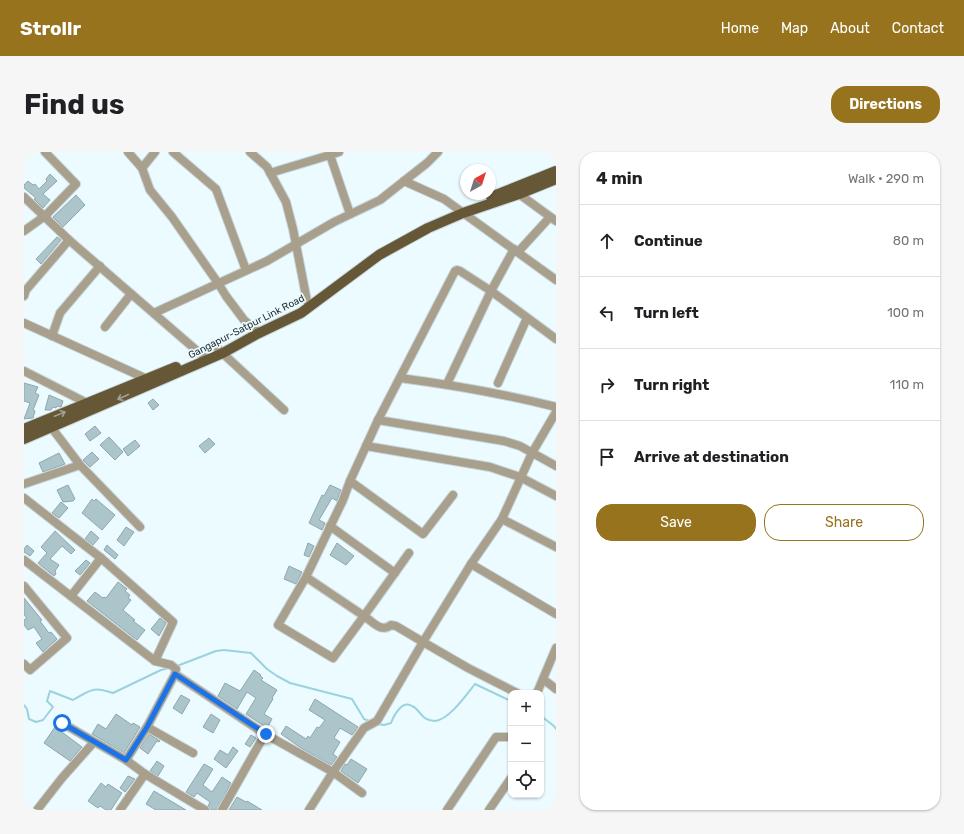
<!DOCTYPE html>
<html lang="en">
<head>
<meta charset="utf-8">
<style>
  body { margin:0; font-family:Rubik,sans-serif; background:#f6f6f6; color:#202124 }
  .controls { position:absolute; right:12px; bottom:12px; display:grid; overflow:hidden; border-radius:8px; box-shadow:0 1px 3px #0004 }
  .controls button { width:36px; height:36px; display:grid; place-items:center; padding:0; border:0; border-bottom:1px solid #e0e0e0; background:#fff; color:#202124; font:20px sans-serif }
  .compass { position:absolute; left:436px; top:12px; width:36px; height:36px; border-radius:50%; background:#fff; box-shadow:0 1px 3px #0004; rotate:39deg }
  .stop { position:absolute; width:12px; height:12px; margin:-9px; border:3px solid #1a73e8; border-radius:50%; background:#fff }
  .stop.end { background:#1a73e8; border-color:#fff; box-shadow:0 1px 4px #0008 }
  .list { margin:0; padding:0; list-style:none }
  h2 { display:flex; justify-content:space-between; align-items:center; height:52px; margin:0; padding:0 16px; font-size:17px }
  h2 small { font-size:13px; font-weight:400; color:#757577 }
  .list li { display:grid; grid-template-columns:26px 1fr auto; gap:12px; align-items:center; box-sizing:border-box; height:72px; padding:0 16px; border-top:1px solid #e0e0e0 }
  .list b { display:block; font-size:15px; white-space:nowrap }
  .list em { font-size:13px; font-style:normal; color:#757577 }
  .actions { display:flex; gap:8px; padding:12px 16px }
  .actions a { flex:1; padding:9px 0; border:1px solid #96731c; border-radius:16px; text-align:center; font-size:14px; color:#96731c }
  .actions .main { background:#96731c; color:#fff }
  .icon { flex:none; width:22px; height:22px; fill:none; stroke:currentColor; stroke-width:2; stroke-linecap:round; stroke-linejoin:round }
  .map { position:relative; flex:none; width:532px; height:658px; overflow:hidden; border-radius:16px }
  header { display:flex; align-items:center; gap:24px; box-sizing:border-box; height:56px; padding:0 20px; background:#96731c; color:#fff }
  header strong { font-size:19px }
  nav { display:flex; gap:22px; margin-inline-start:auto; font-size:14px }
  .intro { display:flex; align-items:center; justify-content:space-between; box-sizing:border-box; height:96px; padding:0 24px }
  h1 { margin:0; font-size:28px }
  .button { padding:10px 18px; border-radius:16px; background:#96731c; color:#fff; font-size:14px; font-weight:700 }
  main { display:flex; gap:24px; padding:0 24px }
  aside { flex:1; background:#fff; border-radius:16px; box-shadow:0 1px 3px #0004 }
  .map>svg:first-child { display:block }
</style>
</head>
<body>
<header>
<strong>Strollr</strong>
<nav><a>Home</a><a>Map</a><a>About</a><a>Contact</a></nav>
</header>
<div class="intro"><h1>Find us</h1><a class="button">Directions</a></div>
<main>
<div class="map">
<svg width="532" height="658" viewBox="0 0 532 658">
  <rect width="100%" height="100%" fill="#ebfbff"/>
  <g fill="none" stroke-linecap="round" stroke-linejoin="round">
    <g stroke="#9ad2de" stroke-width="2">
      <path d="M153,514L192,499L200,498L227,501L243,517L253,524L266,531L328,547L340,567L345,569"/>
      <path d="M0,553L3,557L5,567L12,570L19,568L29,555L23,549L26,539L49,548C67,538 68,534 89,541L137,518L145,516"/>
      <path d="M517,564L530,574L532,577"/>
      <path d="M353,572L360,573L367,571C370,563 378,548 388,554C397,558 397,569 411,569C425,568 443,542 451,532L487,549"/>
    </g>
  </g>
  <g fill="#abc5cb" stroke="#8ea7ad">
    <path d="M26,22L33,29L19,42L26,48L19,56L10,47L12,46L0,36V33L4,29L9,33L11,32L15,37L23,29L22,27Z"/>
    <path d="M52,43L61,53L39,75L29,65Z"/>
    <path d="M33,85L37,88L17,112L12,107Z"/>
    <path d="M0,231L14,235L11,241L15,243L9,258L11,259L9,266L0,267L6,251L0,249Z"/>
    <path d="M25,243L39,249L37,255L33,254L32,256L29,255L27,258H21Z"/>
    <path d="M129,247L135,253L129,258L124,251Z"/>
    <path d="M71,274L77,281L66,289L61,282Z"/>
    <path d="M85,285L99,300L91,308L76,293Z"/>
    <path d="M185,286L191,292L181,301L175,294Z"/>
    <path d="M111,288L116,294L104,304L99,297Z"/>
    <path d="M68,300L75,307L66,315L59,308Z"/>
    <path d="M35,301L41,312L19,320L15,311Z"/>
    <path d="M44,333L51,347L49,349L39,350L33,338Z"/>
    <path d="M306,333L317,338L313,349L308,346L295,368L301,371L298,378L285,371L298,343L300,344Z"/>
    <path d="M68,347L70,349L72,347L91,363L78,378L58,361Z"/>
    <path d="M37,350L44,356L35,366L28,361Z"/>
    <path d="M102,375L110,380L100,394L93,388Z"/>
    <path d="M31,379L51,398L47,402L38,394L26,407L35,413L31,419L32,422L30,424L14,411L23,401L17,395Z"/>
    <path d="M67,379L75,386L69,393L61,387Z"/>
    <path d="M284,391L290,394L285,405L280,403Z"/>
    <path d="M313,391L330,404L322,413L306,403Z"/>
    <path d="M3,393L10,399L6,404L0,400V397Z"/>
    <path d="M83,393L94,403L91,407L80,398Z"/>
    <path d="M62,408L66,411L56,423L51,419Z"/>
    <path d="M265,414L278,420L272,432L260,427Z"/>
    <path d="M94,430L103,437L101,439L106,443L104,446L107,448L99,458L111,468L109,469L121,478L113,488L63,449L71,440L79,446L80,445L82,446Z"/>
    <path d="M0,446L18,468L16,469L25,481L27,480L33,487L19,500L12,491L18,487L10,475L4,478L0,473V468L3,466L0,463Z"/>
    <path d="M136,466L142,471L135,484L127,477Z"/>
    <path d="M230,518L237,523L236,524L239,526L237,528L253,538L248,546L249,547L240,562L248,567L243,576L222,562L232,546L223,540L213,557L194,544L201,531L216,539Z"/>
    <path d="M157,543L166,548L158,562L149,556Z"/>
    <path d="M291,547L334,575L328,583L316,576L310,586L316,590L309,602L313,605L307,613L277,596L257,582L262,574L282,587L284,584L286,586L293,575L295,576L301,568L285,558Z"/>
    <path d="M92,562L108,573L109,571L116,575L100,601L68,582L74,572L82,577Z"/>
    <path d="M187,562L196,568L189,581L179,575Z"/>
    <path d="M31,575L58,595L46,609L20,591Z"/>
    <path d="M125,582L136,589L135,590L133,589L124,602L116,596Z"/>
    <path d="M227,583L232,586L226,595L221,592Z"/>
    <path d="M209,595L214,599L202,616L190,607L196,598L204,603Z"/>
    <path d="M327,607L343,617L334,631L317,619L321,612L323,613Z"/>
    <path d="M133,609L140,614L134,624L126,619Z"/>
    <path d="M180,612L189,617L179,633L188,640L198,625L207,631L193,658H186L184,654L186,650L173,641L170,645L162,640Z"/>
    <path d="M104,624L111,627L101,640L96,636Z"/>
    <path d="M77,631L82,635L84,632L98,641L87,658H82L76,654L74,656L64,649Z"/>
    <path d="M130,639L162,658H132L122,652Z"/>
    <path d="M213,645L222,650L223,649L238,658H205Z"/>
  </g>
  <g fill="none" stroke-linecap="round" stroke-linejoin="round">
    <g stroke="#c8d6da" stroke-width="10">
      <g id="minor">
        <path d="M104,0L118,16L126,38L148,65L194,131L202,144L220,168L232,178L233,182"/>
        <path d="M149,0L192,37L222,118"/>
        <path d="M226,0L243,15L262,50L269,77L283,149"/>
        <path d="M306,3L315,0"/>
        <path d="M118,16L131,0"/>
        <path d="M246,21L306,3L326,62"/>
        <path d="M380,29L420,47L532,128"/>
        <path d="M495,42L532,69"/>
        <path d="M0,45L45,88L179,204"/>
        <path d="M0,79L21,64L52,32L21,0"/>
        <path d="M494,100L526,65"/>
        <path d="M0,144L2,138L45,88"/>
        <path d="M130,161L243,109L310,70L356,48L403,11L414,0"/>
        <path d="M0,171L123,227"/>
        <path d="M81,175L107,142"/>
        <path d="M28,184L36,161L76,114"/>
        <path d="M194,197L260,258"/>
        <path d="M0,219L63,251L65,254"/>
        <path d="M376,226C429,233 481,242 532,255"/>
        <path d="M474,231L503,166"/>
        <path d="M423,232L467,139L490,97"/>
        <path d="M354,268L480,289L496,294L532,314"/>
        <path d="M24,271L56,313L116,375"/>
        <path d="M342,294L466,315L496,325L532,344"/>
        <path d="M326,329L399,382L429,343"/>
        <path d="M0,332L56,313"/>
        <path d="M0,346L77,406L149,470L131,509"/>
        <path d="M478,367L508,301L532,260"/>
        <path d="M306,374L371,421"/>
        <path d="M385,401L340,464C349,470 357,481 367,473L372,474L399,490L447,412L478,367L532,395"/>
        <path d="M0,408L131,509L147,513L152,517L151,522L241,582L309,620L338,641"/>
        <path d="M447,412L532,462"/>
        <path d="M282,425L340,464L309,506L254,473L282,425L319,348L326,329L354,268L431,119L433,118L436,119L467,139L532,187"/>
        <path d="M0,434L43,486L6,518L0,512"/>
        <path d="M47,444L77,406"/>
        <path d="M519,527L532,537"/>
        <path d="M513,541L532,496"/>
        <path d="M38,571L102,608L121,622L181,658"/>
        <path d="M123,575L169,601"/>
        <path d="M102,608L123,575L151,522"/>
        <path d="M13,658L38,626L70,590"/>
        <path d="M96,658L121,622"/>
        <path d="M198,658L241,582"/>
        <path d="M285,658L309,620L340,576L353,569L399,490L444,516L493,541"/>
        <path d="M423,658L472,585H485"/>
        <path d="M465,658L487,626"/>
      </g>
    </g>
    <g stroke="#c8d6da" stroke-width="12">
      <g id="major">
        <path d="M467,45L532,19"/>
        <path d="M0,277L152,215"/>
        <path d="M0,287L199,201L233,182L277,161L355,103L404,76L439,61L495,42L532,27"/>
      </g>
    </g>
    <use href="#minor" stroke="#a89f8d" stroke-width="8"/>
    <use href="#major" stroke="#665737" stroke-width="10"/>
  </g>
  <defs><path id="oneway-shaft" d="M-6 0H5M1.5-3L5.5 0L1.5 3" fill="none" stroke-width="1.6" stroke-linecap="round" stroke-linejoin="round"/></defs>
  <g stroke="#a2a191">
    <use href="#oneway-shaft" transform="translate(99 245) rotate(156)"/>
    <use href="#oneway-shaft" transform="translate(36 262) rotate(-22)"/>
  </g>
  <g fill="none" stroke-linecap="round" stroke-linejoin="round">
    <path stroke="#1a73e8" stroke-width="5" d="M38,571L102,608L123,575L151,522L242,582"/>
  </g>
  <g text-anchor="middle" stroke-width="3.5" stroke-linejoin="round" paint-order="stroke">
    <g font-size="10" fill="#263033" stroke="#ebfbff">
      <text transform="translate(222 174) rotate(-27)" y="4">Gangapur-Satpur Link Road</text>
    </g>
  </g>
</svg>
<div class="controls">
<button>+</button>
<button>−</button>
<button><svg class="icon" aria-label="locate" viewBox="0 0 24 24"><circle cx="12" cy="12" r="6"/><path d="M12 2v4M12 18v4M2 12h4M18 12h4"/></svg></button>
</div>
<svg class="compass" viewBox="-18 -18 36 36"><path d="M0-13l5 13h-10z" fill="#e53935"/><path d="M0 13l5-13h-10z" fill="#757577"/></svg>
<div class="stop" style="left:38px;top:571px"></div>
<div class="stop end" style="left:242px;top:582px"></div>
</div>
<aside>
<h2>4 min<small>Walk · 290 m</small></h2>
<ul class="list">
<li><svg class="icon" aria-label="ahead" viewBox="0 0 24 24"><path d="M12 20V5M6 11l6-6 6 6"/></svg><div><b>Continue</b></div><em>80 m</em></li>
<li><svg class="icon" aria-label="left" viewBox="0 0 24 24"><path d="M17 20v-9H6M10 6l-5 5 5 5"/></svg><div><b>Turn left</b></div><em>100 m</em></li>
<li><svg class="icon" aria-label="right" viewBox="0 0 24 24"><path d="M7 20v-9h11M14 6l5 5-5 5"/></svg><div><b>Turn right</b></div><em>110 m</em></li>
<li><svg class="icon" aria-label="arrive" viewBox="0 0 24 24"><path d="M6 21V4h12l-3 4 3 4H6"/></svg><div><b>Arrive at destination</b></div></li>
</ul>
<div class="actions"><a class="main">Save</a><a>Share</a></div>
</aside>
</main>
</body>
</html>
